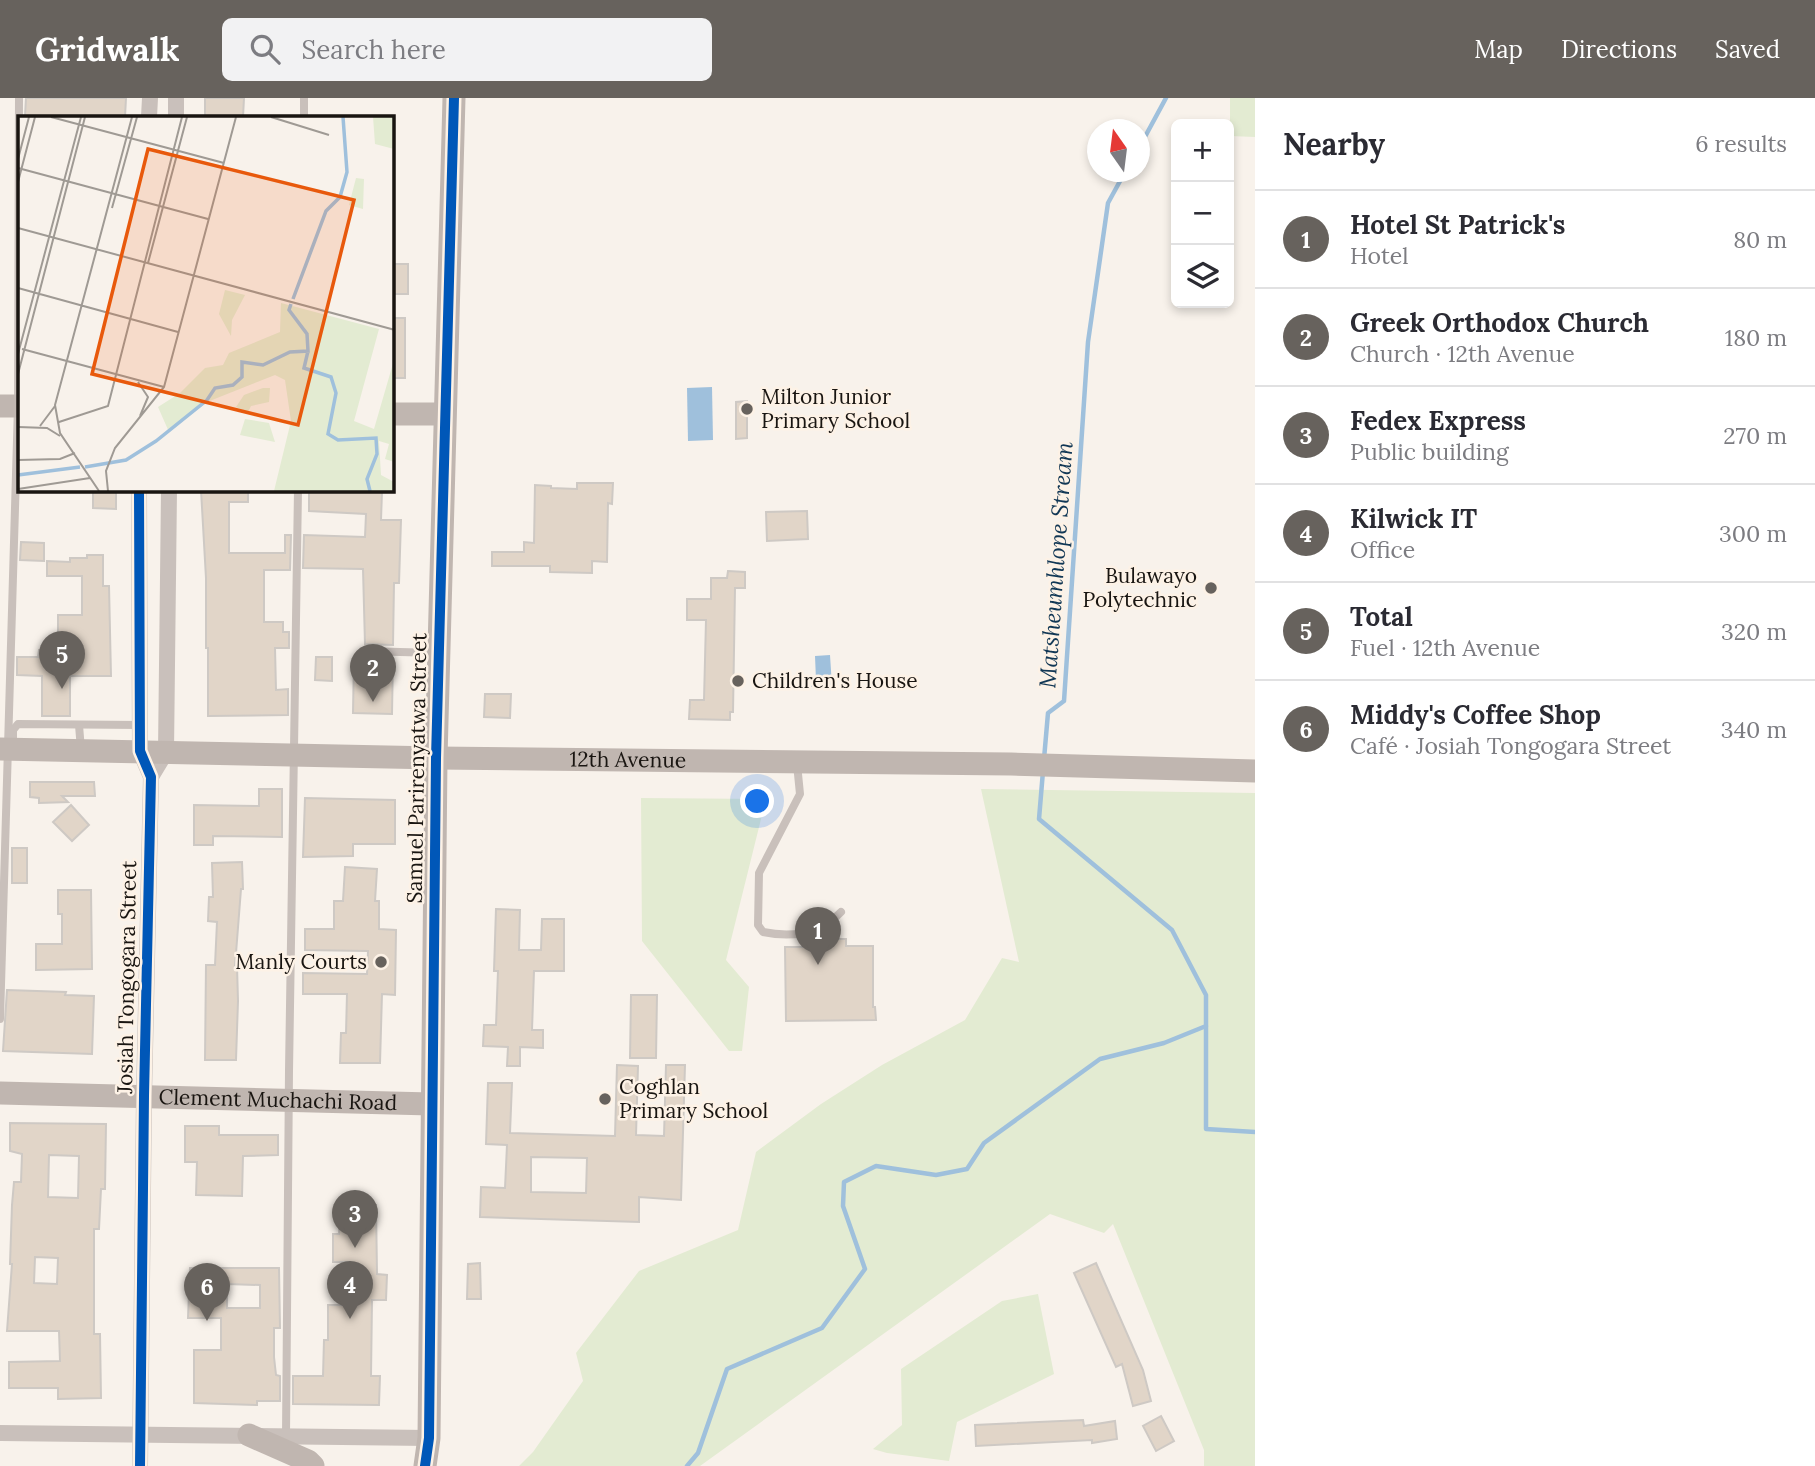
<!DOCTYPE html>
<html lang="en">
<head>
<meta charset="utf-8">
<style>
  body { margin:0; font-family:Lora,serif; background:#f2f2f3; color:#2b2b33 }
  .controls { position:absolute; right:21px; top:21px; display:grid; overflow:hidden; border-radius:10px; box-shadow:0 4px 10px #0003 }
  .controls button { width:63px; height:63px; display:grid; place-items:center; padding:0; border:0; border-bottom:2px solid #e1e1e2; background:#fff; color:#2b2b33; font:35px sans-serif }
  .compass { position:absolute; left:1087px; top:21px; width:63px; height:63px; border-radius:50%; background:#fff; box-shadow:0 4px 10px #0003; rotate:346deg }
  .you { position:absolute; left:758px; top:704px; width:24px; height:24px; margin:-18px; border:5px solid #fff; border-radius:50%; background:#1a73e8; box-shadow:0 0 0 10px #1a73e833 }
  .badge { display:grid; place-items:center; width:46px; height:46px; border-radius:50%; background:#67625d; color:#fff; font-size:23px; font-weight:700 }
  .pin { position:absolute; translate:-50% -58px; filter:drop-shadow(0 2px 4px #0008) }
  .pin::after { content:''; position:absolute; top:37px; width:24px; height:21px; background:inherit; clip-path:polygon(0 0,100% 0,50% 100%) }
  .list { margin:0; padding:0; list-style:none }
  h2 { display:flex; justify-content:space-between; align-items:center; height:91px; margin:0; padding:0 28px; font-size:30px }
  h2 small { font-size:23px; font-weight:400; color:#7c7c81 }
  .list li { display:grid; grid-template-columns:46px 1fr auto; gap:21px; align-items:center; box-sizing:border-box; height:98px; padding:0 28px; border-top:2px solid #e1e1e2 }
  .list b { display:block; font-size:26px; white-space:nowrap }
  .list p { margin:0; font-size:23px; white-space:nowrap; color:#7c7c81 }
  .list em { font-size:23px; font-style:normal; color:#7c7c81 }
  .icon { flex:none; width:38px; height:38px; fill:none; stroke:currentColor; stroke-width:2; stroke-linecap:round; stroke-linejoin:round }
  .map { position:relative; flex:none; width:1255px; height:1368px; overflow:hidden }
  header { display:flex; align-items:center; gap:42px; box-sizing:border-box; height:98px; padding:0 35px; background:#67625d; color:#fff }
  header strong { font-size:33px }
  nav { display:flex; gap:38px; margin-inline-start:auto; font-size:24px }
  .search { width:490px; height:63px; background:#f2f2f3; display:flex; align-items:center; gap:18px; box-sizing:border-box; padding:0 24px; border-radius:10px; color:#7c7c81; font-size:26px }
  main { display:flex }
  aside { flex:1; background:#fff }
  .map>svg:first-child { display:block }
</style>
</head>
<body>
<header>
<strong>Gridwalk</strong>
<div class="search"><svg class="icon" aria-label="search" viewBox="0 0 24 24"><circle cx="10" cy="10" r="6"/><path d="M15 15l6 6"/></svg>Search here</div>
<nav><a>Map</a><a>Directions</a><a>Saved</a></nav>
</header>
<main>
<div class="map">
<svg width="1255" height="1368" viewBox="0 0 1255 1368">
  <rect width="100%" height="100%" fill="#f8f2eb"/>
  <g fill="#e3ebd2">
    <path d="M1230,0H1255V39L1230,38Z"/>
    <path d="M981,691L1255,695V1368H1204V1352L1113,1126L1104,1135L1050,1116L700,1368H519L533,1354L583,1283L576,1255L639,1173L738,1132L756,1054L821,1006L882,967L965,922L1002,860L1019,864Z"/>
    <path d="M641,700L766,701L726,862L749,889L742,953H729L642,843Z"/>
    <path d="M1038,1196L1054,1276L957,1324L949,1363L887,1355L873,1351L902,1327L901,1271L1002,1203Z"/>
  </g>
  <g fill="#9fc0dc">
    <path d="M712,289L713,342L688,343L687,290Z"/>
    <path d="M830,557L832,588L811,589V583L816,582L815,558Z"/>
  </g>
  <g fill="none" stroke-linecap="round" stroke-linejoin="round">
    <g stroke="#9fc0dc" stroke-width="4.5">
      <path d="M1140,48L1166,0"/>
      <path d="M1044,661L1048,615L1064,603L1088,244L1108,105L1125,74"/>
      <path d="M1206,928V1031L1255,1034"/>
      <path d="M687,1368L698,1355L727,1271L822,1230L865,1171L843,1108L844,1084L876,1068L936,1077L967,1071L984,1045L1100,961L1164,945L1206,928V897L1172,832L1039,721L1043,673"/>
    </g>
  </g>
  <g fill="#e1d5c8" stroke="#cec9c4" stroke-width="2" fill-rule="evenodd">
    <path d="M26,0H126L125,19L25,18Z"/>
    <path d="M205,0H244L243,19H205Z"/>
    <rect x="392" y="166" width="16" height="30"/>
    <rect x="392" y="220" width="13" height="60"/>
    <path d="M747,303V340L736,341V304Z"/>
    <path d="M577,385H613L612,406L608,405L607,464L592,463V475L550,474V468H492V454H524V444L534,445L535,387L551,388V390L577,391Z"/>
    <path d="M93,392H116V411L93,410Z"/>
    <path d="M201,392H248V404H229V455H285V437H291L290,472H264V524H283V534H289V550H275L276,592L288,591V617L208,618V550H206V480Z"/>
    <path d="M309,392L382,393L381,422H401L399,485H394L393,547L365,546L363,471L303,470L304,437L365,439L366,416L309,413Z"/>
    <path d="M807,413L808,441L767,443L766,414Z"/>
    <path d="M21,444L44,445V463L20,462Z"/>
    <path d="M87,457H103V488H109L111,578H70V618H42V578L17,577V559H38L39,552H58V517H82V478H47V463L70,464V460H87Z"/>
    <path d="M728,473L745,474V490H735L733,614H730V622L689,621L690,602H704L706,522H687V501H711V480H727Z"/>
    <path d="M316,559H332V583L315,582Z"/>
    <path d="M354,560H393L392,616L353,615Z"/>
    <path d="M485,596H511L510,620L484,619Z"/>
    <path d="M30,684H94L95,698H62L68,704L39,705V700L30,699Z"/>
    <path d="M259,691H282V739L213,738V747H194V707L259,708Z"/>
    <path d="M305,700L395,702V746H353V758L303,759Z"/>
    <path d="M71,707L89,727L72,743L53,724Z"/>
    <rect x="12" y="750" width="15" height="35"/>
    <path d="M242,764L243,791H241L235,868H237L238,903L236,962H205L206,867H215L217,824L208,823L209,799H213L212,765Z"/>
    <path d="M345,769L377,771L375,803H379V831L396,832L395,897L382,896L380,965H340L341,935H346L347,896H303V875L367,876L368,853L305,852V831H334V803H343Z"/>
    <path d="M58,792H91L92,871L36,872V846H62V816H58Z"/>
    <path d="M496,811L520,812L519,852H541L542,821H564V873H534L532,932H543V950L520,949V968H507L508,949L483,948L484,927H496L498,873H494Z"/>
    <path d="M815,841H846V848H873V909H875L876,922L786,923L785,849H815Z"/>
    <path d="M7,892L66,894L65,897L94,898L92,956L3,953Z"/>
    <path d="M631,897H657L656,960H630Z"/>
    <path d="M617,967L638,968L636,1037L664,1038L666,967H685L681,1102L639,1099V1124L480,1119L481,1089L505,1090L507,1047L486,1046L488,985H512L510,1035L615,1038ZM531,1059L587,1060L586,1095L531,1094Z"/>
    <path d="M10,1025L106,1026L105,1091H101L99,1131H94V1236H100L101,1300L58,1301V1290H9V1264L60,1263L59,1233H7L12,1166H10L12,1107L14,1084H21L22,1056L10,1053ZM49,1057L79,1058L78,1100L48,1099ZM35,1159L58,1160L57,1186L34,1185Z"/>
    <path d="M185,1028H219V1037H278V1057L243,1058L242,1098L196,1097L197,1064H185Z"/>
    <path d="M341,1106L376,1107L377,1176L387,1177L386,1202H372L371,1278H380L379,1307L293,1306V1278H323L324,1242H328V1207H346L347,1164H333V1136H339Z"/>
    <path d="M480,1165L481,1201H467L468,1166Z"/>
    <path d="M1096,1165L1143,1272L1151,1303L1133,1308L1122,1266L1116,1269L1074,1175Z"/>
    <path d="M190,1170H279L280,1230H274V1259L276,1277L280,1278V1303H257V1307L194,1305V1252H221V1220H188ZM227,1186L260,1187V1210H227Z"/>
    <path d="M1161,1318L1174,1343L1156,1353L1143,1328Z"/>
    <path d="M1083,1322L1084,1328L1115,1323L1117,1341L1092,1345V1342L976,1348L975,1327Z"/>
  </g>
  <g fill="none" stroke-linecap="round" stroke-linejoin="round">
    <g stroke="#c9c0bb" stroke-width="8">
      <path d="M304,19V0"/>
      <path d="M363,553L437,555"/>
      <path d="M79,627L81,652"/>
      <path d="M13,642V632L18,626L141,627"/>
      <path d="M797,666L800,696L759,775L758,827L763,834C792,840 820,836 841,814"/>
      <path d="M0,921L18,308L19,0"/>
      <path d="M286,1338L289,973L298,392"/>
    </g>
    <g stroke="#c9c0bb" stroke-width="16">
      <path d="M149,19L150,0"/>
      <path d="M176,19V0"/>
      <path d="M139,392L140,653L151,679L144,998L140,1368"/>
      <path d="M151,679L166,654L169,392"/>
      <path d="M0,1335L429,1340"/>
    </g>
    <g stroke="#c0b6b0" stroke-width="23">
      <path d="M0,308H19"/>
      <path d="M392,316H444"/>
      <path id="s1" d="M0,651L436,660L1011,666L1255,673"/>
      <path id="s2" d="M0,995L431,1006"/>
      <path d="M249,1337L308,1363L313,1368"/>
      <path d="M425,1368L429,1340L436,660L454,0"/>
    </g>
    <g stroke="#fdf2e6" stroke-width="15">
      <g id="cycleway">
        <path d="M139,392L140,653L151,679L144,998L140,1368"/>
        <path d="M425,1368L429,1340L436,660L454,0"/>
      </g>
    </g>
    <use href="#cycleway" stroke="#0057b8" stroke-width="10"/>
  </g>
  <g fill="#67625d" stroke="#fdf2e6" stroke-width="2.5">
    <circle cx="747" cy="311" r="7"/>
    <circle cx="1211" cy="490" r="7"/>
    <circle cx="738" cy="583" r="7"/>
    <circle cx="381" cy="864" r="7"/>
    <circle cx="605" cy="1001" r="7"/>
  </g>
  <g text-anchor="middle" stroke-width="5" stroke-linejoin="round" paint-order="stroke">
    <g font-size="21" fill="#191511" stroke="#fdf2e6" text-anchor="start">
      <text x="761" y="306">Milton Junior<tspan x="761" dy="24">Primary School</tspan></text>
      <text x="1197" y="485" text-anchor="end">Bulawayo<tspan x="1197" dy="24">Polytechnic</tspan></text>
      <text x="752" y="590">Children's House</text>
      <text x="367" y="871" text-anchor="end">Manly Courts</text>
      <text x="619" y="996">Coghlan<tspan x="619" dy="24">Primary School</tspan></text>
    </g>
    <g font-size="21" fill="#191511" stroke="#fdf2e6">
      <text dy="7" stroke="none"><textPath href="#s1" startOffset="628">12th Avenue</textPath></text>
      <text transform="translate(417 670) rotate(-89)" y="7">Samuel Parirenyatwa Street</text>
      <text transform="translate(127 879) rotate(-89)" y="7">Josiah Tongogara Street</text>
      <text dy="7" stroke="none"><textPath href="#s2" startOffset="278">Clement Muchachi Road</textPath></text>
    </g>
    <g font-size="23" font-style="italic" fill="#113755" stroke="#fdf2e6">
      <text transform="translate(1056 467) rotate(-86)" y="8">Matsheumhlope Stream</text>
    </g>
  </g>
  <g transform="translate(18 18)">
    <rect width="376" height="376" fill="#f8f2eb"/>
    <path d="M355,1H376V33L357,28ZM338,62L346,63L345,93L331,89ZM207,174L227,179L214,204L213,220L201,198ZM263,187L361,213L336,305L356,313L376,244V346L367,343L371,328L361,325L363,359L376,366V375H256L273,305L267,264L257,259L189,286L151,316L140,291L162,277L187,252L205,249L211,237L262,216ZM245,272H252L251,286L233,290L230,296L218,291L226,279ZM227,303L251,307L257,326L222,319Z" fill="#e3ebd2"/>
    <path fill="none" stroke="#9fc0dc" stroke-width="3.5" d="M275,183L308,95L322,81L329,56L325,1M290,235L286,252L313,261L318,277L310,318L320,324L358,322L359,338L349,363L352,375M67,351L108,344L138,325L189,284L197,272L215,269L224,261V246L245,249L272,236L290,235L289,218L271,194L273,188M0,359L62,351"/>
    <path fill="none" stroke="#9f9a94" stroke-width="2" d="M33,1L206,47M253,1L311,19M0,43L11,1M0,52L190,103M0,66L17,1M94,92L119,1M0,112L377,214M130,147L169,1M0,172L160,216M4,233L146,271M0,238L63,1M0,258L67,1M120,266L130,281L122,300M41,306L90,290L164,1M22,310L37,290M0,311L29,312L42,320M0,344L42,343L57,337M0,373L72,362M81,375L42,317L37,289L114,1M90,375L88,355L97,332L146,271L218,1"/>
    <path fill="#e8590c" fill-opacity="0.15" stroke="#e8590c" stroke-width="3.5" d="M130,33L336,84L280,309L74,258Z"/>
    <rect width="376" height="376" fill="none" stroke="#191511" stroke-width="3.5"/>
  </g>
</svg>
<div class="controls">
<button>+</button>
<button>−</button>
<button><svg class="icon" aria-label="layers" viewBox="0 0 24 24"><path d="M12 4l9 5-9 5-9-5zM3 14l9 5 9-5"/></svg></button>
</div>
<svg class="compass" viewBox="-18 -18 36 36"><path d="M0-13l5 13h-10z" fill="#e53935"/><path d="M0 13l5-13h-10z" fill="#7c7c81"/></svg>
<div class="you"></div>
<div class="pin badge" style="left:818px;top:867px">1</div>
<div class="pin badge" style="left:373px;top:604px">2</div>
<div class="pin badge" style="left:355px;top:1150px">3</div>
<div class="pin badge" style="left:350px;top:1221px">4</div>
<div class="pin badge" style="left:62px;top:591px">5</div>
<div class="pin badge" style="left:207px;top:1223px">6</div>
</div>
<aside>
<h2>Nearby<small>6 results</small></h2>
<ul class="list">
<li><span class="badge">1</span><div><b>Hotel St Patrick's</b><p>Hotel</p></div><em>80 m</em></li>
<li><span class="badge">2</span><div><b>Greek Orthodox Church</b><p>Church · 12th Avenue</p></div><em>180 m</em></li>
<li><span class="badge">3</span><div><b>Fedex Express</b><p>Public building</p></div><em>270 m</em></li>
<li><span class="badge">4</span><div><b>Kilwick IT</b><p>Office</p></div><em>300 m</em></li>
<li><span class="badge">5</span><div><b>Total</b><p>Fuel · 12th Avenue</p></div><em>320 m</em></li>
<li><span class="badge">6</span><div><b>Middy's Coffee Shop</b><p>Café · Josiah Tongogara Street</p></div><em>340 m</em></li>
</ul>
</aside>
</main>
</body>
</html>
